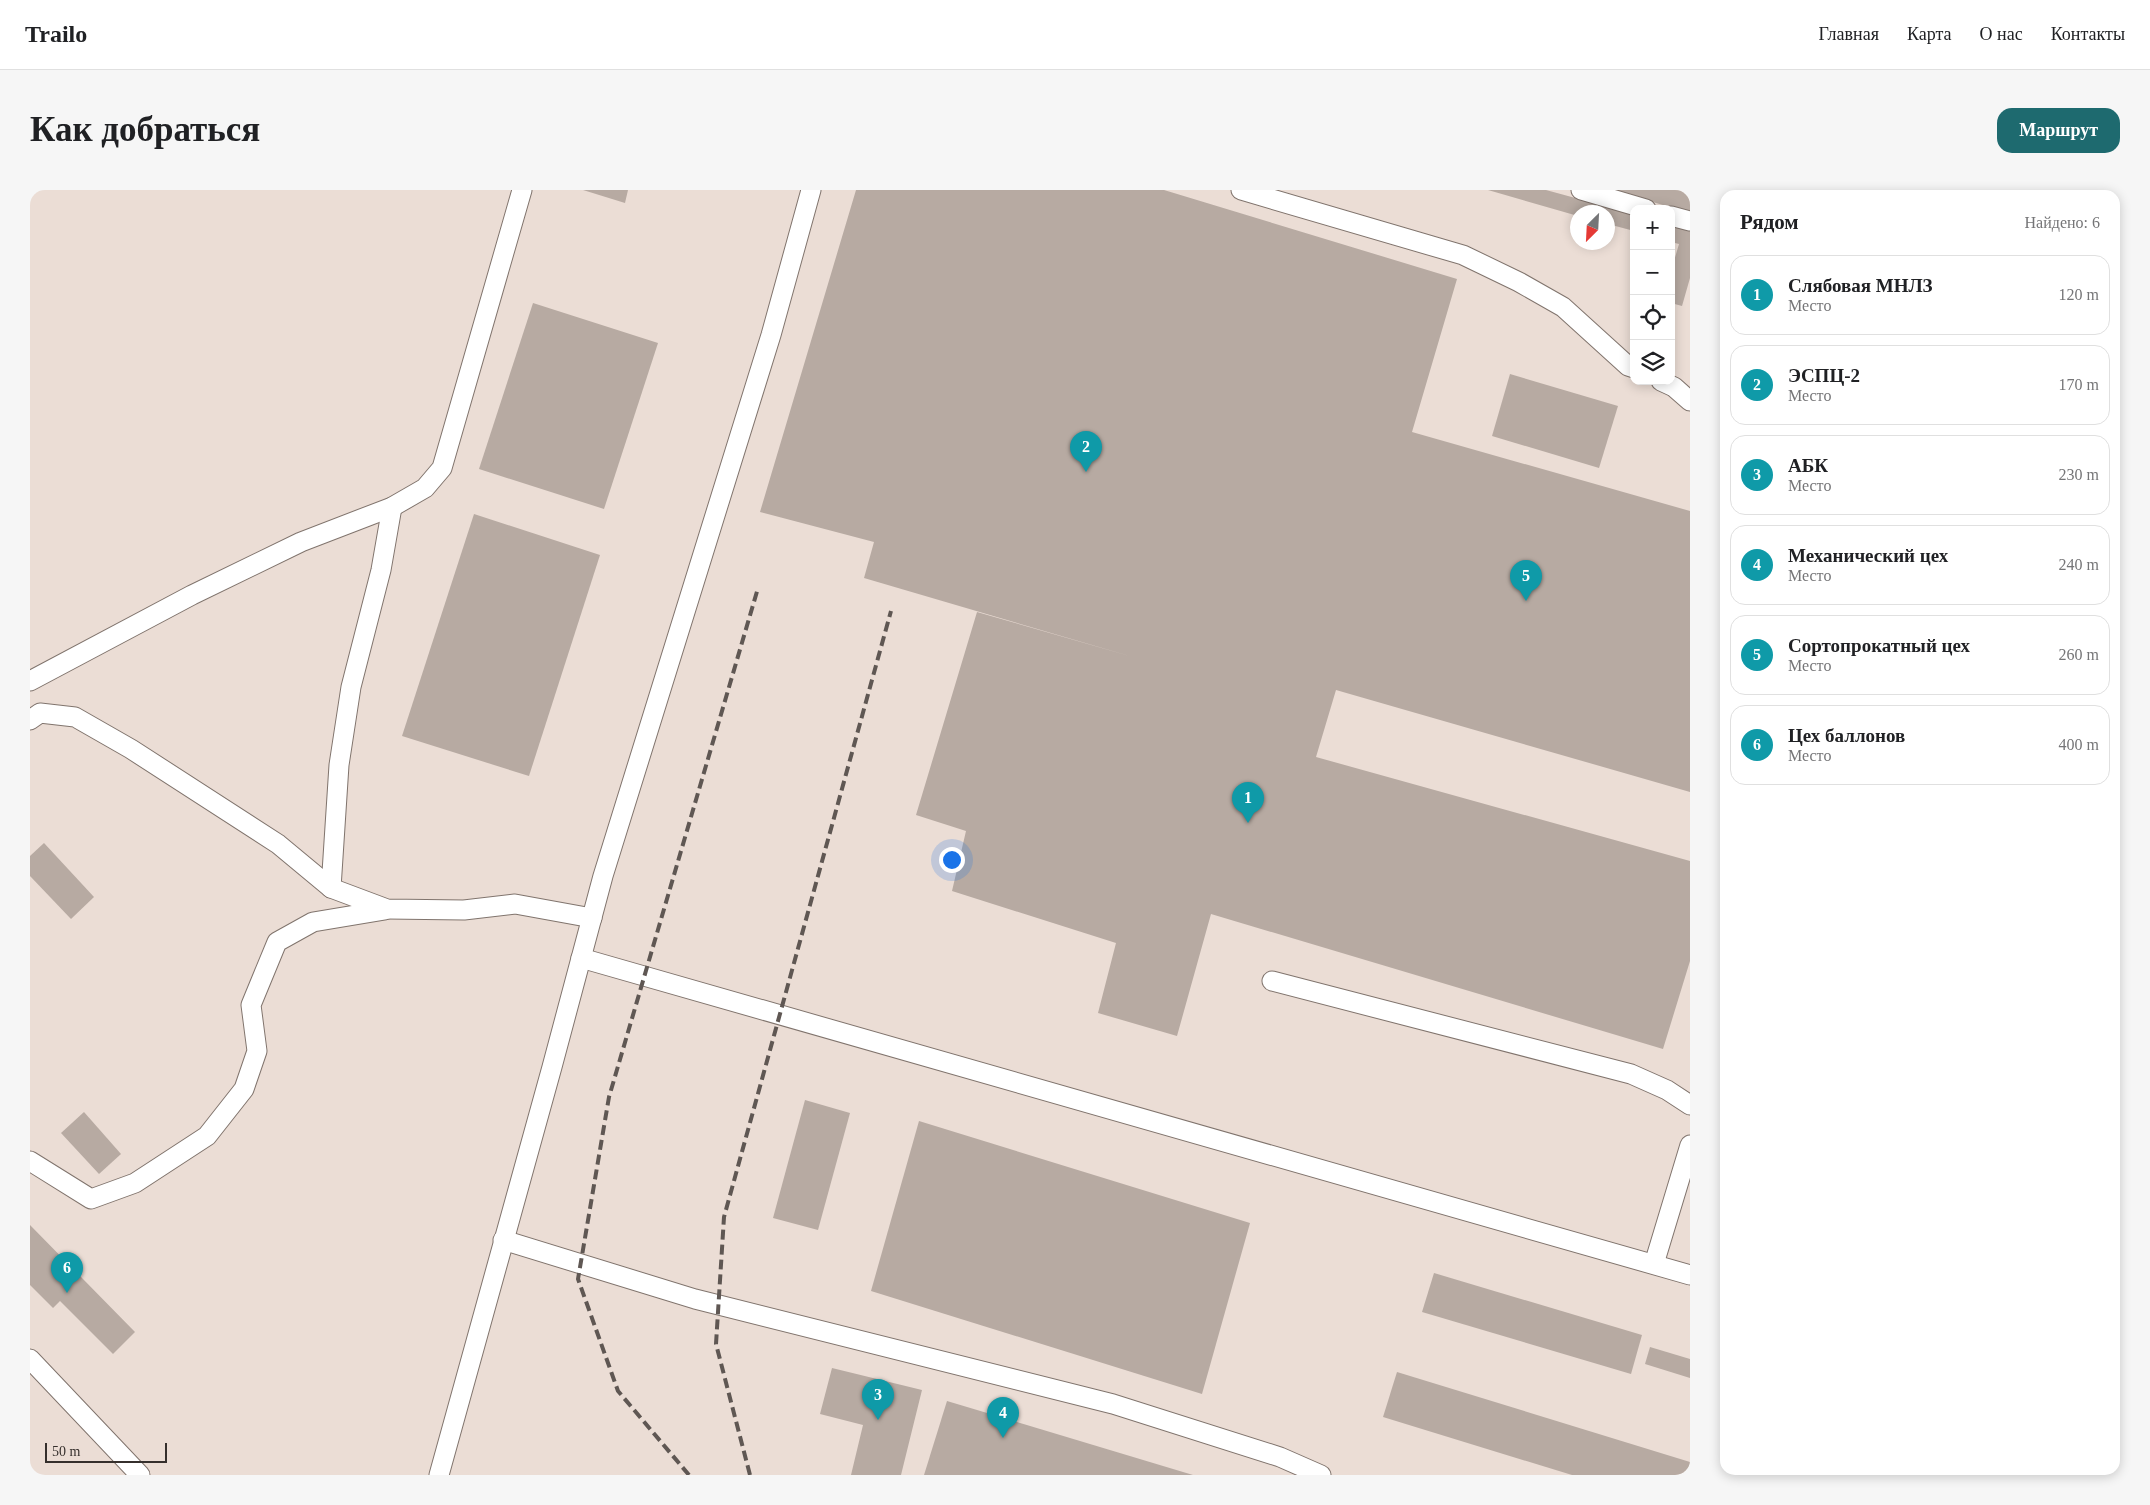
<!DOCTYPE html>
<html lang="ru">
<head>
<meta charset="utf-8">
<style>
  body { margin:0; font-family:"Times New Roman",serif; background:#f6f6f6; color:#202124 }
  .controls { position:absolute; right:15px; top:15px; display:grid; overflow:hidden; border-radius:10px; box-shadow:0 2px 12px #0003 }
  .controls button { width:45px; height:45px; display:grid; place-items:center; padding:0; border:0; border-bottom:1px solid #e0e0e0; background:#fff; color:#202124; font:25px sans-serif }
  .compass { position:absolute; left:1540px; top:15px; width:45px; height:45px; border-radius:50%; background:#fff; box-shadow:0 2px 12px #0003; rotate:204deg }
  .scale { position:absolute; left:15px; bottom:12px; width:122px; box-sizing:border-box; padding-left:5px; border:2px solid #352f2c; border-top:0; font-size:14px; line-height:18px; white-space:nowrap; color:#352f2c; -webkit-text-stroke:4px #ebddd5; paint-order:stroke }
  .you { position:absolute; left:921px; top:669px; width:18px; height:18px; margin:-12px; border:4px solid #fff; border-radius:50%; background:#1a73e8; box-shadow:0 0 0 8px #1a73e833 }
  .badge { display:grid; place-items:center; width:32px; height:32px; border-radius:50%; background:#1e6a6f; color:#fff; font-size:16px; font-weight:700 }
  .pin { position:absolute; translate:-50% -41px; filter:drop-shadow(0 1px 2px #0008) }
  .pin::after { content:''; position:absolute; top:26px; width:18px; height:15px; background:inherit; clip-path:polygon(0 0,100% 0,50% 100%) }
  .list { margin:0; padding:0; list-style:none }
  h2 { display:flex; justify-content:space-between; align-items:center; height:65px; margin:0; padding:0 20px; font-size:21px }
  h2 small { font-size:16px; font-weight:400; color:#757577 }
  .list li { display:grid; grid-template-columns:32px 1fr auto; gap:15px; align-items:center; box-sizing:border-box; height:80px; margin:0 10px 10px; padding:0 10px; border:1px solid #e0e0e0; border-radius:15px }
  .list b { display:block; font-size:19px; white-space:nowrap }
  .list p { margin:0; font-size:16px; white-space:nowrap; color:#757577 }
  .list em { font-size:16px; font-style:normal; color:#757577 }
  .icon { flex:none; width:28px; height:28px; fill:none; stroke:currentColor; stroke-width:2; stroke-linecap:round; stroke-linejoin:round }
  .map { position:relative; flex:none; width:1660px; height:1285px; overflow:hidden; border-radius:15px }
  header { display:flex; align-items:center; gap:30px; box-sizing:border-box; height:70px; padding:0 25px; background:#fff; border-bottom:1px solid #e0e0e0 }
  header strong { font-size:24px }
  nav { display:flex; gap:28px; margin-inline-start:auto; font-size:18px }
  .intro { display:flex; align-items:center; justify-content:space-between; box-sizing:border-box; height:120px; padding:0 30px }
  h1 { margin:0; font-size:35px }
  .button { padding:12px 22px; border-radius:15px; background:#1e6a6f; color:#fff; font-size:18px; font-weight:700 }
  main { display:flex; gap:30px; padding:0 30px }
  aside { flex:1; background:#fff; border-radius:15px; box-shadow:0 2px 12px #0003 }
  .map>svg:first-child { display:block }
</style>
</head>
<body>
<header>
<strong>Trailo</strong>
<nav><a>Главная</a><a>Карта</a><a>О нас</a><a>Контакты</a></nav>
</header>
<div class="intro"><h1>Как добраться</h1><a class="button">Маршрут</a></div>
<main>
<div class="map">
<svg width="1660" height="1285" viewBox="0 0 1660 1285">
  <rect width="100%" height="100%" fill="#ebddd5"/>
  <g fill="#b7aaa2">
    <path d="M553,0H598L595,13Z"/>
    <path d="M826,0H1134L1427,89L1382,242L1660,321V602L1306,500L1286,567L1660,671V771L1633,859L1181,724L1147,846L1068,823L1086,753L922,701L936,641L886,625L947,422L1103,467L834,388L844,352L730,322Z"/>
    <path d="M1458,0H1516L1604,24V41L1578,34V22H1548V26Z"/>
    <path d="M1582,0H1652L1660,2V23Z"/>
    <path d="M1641,35L1660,40V88L1652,116L1641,113V81L1649,54L1641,52Z"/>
    <path d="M503,113L628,153L574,319L449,279Z"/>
    <path d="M1480,184L1588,216L1569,278L1462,246Z"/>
    <path d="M444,324L570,365L499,586L372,546Z"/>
    <path d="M14,653L64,707L41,729L0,686V666Z"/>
    <path d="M775,910L820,923L788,1040L743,1028Z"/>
    <path d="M54,922L91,964L69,984L31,943Z"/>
    <path d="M889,931L1220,1033L1172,1204L841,1101Z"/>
    <path d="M0,1035L105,1142L83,1164L30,1111L23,1118L0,1095Z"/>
    <path d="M1404,1083L1612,1145L1601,1184L1392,1122Z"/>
    <path d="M1620,1157L1660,1169V1188L1615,1174Z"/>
    <path d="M802,1178L892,1200L871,1285H821L833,1235L790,1224Z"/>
    <path d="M1367,1182L1660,1272V1285H1542L1353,1227Z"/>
    <path d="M917,1211L1163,1285H894Z"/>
  </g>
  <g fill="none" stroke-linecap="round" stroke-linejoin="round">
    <g stroke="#80746d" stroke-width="21">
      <g id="minor">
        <path d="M1211,0L1433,65L1489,92L1533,117L1598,176L1604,178"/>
        <path d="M1551,0L1616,19"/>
        <path d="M1641,26L1660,31"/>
        <path d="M1631,191L1644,197L1660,211"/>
        <path d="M0,491L162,405L271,352L362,317L395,298L412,278L492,0"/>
        <path d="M0,530L10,523L45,527L101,559L248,654L301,698L357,719L434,720L485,714L562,728"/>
        <path d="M301,698L309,575L321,497L351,380L362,317"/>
        <path d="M551,768L1660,1085"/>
        <path d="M1242,791L1601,884L1637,900L1660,915"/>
        <path d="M0,971L61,1009L105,993L177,946L214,899L227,861L221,815L247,752L283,732L355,720"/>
        <path d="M473,1050L665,1109L1083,1214L1250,1267L1291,1285"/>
        <path d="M1624,1074L1660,955"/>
        <path d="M0,1169L110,1285"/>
        <path d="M409,1285L522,877L573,686L741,145L781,0"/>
      </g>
    </g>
    <use href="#minor" stroke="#fff" stroke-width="19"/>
    <g stroke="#5f5753" stroke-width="4" stroke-dasharray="10 5" stroke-linecap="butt">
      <path d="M659,1285L588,1201L548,1089L579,907L728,398"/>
      <path d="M720,1285L686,1154L694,1027L861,421"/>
    </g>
  </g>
</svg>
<div class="controls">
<button>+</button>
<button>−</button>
<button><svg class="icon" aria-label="locate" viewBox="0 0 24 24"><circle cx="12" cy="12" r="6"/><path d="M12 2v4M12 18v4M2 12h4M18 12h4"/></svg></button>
<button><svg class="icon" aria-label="layers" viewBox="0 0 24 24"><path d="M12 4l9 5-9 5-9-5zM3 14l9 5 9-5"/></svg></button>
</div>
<svg class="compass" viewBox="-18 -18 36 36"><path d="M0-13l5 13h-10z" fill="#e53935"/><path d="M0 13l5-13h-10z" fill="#757577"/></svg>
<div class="scale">50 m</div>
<div class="you"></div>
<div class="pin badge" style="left:1218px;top:633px;background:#0f9aa8">1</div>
<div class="pin badge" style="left:1056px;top:282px;background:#0f9aa8">2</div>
<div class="pin badge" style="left:848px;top:1230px;background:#0f9aa8">3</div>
<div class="pin badge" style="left:973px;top:1248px;background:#0f9aa8">4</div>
<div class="pin badge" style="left:1496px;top:411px;background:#0f9aa8">5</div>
<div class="pin badge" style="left:37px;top:1103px;background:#0f9aa8">6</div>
</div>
<aside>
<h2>Рядом<small>Найдено: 6</small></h2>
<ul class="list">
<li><span class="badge" style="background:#0f9aa8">1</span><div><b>Слябовая МНЛЗ</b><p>Место</p></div><em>120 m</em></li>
<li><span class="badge" style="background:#0f9aa8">2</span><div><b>ЭСПЦ-2</b><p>Место</p></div><em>170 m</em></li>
<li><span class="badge" style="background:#0f9aa8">3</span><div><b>АБК</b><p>Место</p></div><em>230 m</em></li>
<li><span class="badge" style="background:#0f9aa8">4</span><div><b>Механический цех</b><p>Место</p></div><em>240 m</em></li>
<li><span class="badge" style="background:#0f9aa8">5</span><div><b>Сортопрокатный цех</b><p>Место</p></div><em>260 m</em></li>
<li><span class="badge" style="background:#0f9aa8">6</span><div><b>Цех баллонов</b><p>Место</p></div><em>400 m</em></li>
</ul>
</aside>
</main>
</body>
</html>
